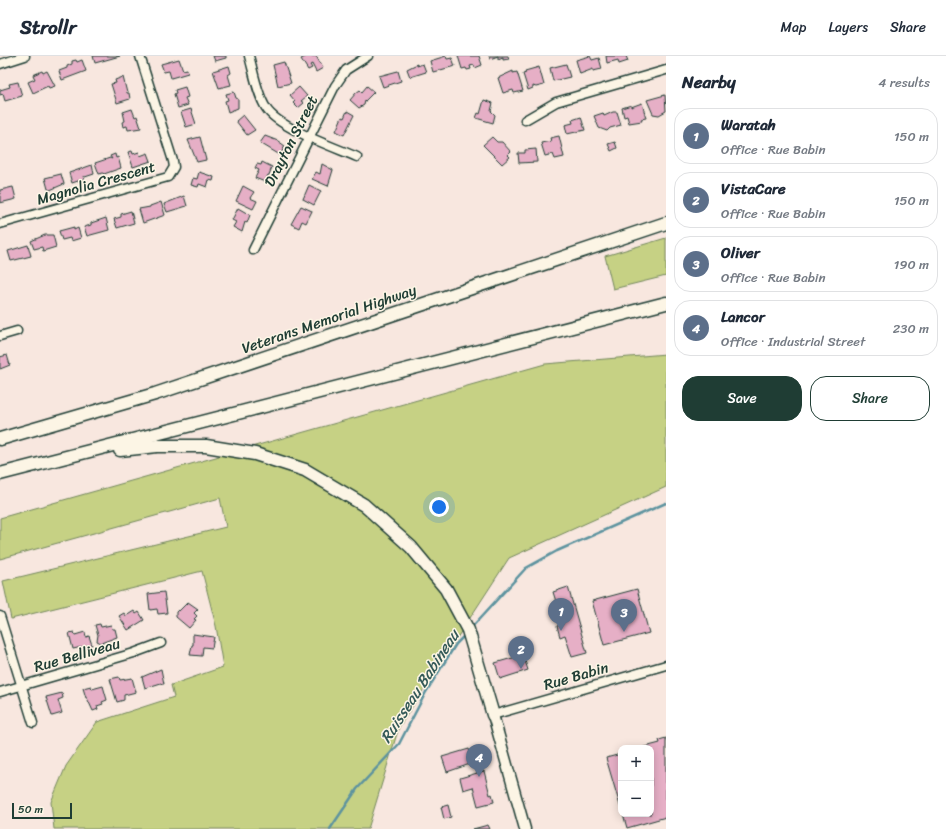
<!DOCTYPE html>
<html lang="en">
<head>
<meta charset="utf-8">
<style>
  body { margin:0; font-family:Sriracha,sans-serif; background:#f2f2f3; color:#1f2937 }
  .controls { position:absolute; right:12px; bottom:12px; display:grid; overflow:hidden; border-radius:8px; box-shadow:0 2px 10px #0003 }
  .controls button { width:36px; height:36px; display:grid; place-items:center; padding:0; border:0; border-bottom:1px solid #e0e1e3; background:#fff; color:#1f2937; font:20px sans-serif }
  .scale { position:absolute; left:12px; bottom:10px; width:60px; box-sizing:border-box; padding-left:4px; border:2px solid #1f3d34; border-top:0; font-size:11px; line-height:14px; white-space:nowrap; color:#1f3d34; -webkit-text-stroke:3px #fcf5e5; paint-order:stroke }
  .you { position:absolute; left:439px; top:451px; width:14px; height:14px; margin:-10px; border:3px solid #fff; border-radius:50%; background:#1a73e8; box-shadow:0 0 0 6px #1a73e833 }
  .badge { display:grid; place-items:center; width:26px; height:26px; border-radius:50%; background:#1f3d34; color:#fff; font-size:13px; font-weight:700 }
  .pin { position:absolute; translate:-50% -33px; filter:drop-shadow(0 1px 2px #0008) }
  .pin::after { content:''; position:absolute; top:21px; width:14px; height:12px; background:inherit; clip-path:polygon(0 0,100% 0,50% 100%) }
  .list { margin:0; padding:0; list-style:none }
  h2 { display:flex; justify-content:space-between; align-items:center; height:52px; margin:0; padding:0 16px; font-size:17px }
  h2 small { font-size:13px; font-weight:400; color:#747a83 }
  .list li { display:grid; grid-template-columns:26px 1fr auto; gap:12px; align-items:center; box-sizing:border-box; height:56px; margin:0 8px 8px; padding:0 8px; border:1px solid #e0e1e3; border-radius:16px }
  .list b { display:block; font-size:15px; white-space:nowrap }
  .list p { margin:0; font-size:13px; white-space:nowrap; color:#747a83 }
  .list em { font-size:13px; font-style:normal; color:#747a83 }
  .actions { display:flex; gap:8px; padding:12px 16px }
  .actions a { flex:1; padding:9px 0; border:1px solid #1f3d34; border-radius:16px; text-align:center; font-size:14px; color:#1f3d34 }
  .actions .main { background:#1f3d34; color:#fff }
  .map { position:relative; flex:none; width:666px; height:773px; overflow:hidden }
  header { display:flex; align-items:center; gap:24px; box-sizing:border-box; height:56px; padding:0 20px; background:#fff; border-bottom:1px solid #e0e1e3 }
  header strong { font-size:19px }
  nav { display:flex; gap:22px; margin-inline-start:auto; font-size:14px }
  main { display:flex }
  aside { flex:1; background:#fff }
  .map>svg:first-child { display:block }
</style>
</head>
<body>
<header>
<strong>Strollr</strong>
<nav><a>Map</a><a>Layers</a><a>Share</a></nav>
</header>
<main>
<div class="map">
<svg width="666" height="773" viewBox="0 0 666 773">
  <rect width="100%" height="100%" fill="#f8e7df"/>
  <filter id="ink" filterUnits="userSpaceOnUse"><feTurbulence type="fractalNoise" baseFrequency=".025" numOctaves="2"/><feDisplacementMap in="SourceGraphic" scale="8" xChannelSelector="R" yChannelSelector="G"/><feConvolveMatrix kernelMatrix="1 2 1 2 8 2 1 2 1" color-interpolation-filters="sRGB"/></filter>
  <g filter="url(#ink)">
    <g fill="#c6d184" stroke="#72875c">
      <path d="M666,182V220L613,233L605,200Z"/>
      <path d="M666,298V431L509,502L399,671L368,773H54L51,746L66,710L97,666L174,641L171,629L223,611L216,570L202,515L11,563L3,525L226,471L220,442L0,503V462L545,308Z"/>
    </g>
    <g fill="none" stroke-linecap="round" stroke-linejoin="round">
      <g stroke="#5d939f" stroke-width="2.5">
        <path d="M471,572L526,512L557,495L666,447"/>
        <path d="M330,773L357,733L399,688L426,636L456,588L465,579"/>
      </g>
    </g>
    <g fill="#e6afc6" stroke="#1f3d34">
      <path d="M93,0H120L95,7Z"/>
      <path d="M213,0H226V2L215,5Z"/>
      <path d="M307,0H316L323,12L316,16L312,8L310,9L312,12L308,14L301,3Z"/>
      <path d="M446,0L447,3L452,2L455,10L433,16L430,5Z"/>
      <path d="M458,0H479L482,9L475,12L474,9L470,10L471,13L467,14L466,12L462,13Z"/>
      <path d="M489,0H508L509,3L503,4V1L498,3V0L490,3Z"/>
      <path d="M590,0L592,4L599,2L602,13L593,15V13L580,18L576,4Z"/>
      <path d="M606,0H626L628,5L619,8L618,4L607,7Z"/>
      <path d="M179,3L183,14L187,13L188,17L171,22L169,15L164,16L161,8Z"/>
      <path d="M76,4L77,6L82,4L86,15L62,24L59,15L67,12V10L72,8V5Z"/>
      <path d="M284,6L291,27L278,30L273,9Z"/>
      <path d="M417,8V10L423,8L426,16L410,21L407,13Z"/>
      <path d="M566,8L570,21L553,25L550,12Z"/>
      <path d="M229,10L231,17L228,19L231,29L219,32L213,15Z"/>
      <path d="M539,11L544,29L536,31L533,30V32L528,34L523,18L526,17L525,15Z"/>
      <path d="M42,15L43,17L47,15L55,30L49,32L48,30L33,37L28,26L35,23L33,19Z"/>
      <path d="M398,15L401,25L383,31L379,20Z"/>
      <path d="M513,15V17L517,16L523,35L514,37L513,34L503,37L498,22Z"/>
      <path d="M123,21L127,37H129L130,43L117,47L111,28L116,27L115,24Z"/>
      <path d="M18,26L22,40L5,45L3,38L0,39V34L10,31L9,28Z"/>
      <path d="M367,30L374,36L365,45L364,49L359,52L350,44L356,37L360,34L362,36Z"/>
      <path d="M185,31L188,41L185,42L188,49L178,52L174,38L176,37L175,34Z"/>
      <path d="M299,31L307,40L301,45L304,47L298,52L293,47L295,45L290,39Z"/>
      <path d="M234,36L236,42L238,43V52L228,56L225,45L228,44L226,38Z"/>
      <path d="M665,39L666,55L659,59L653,58L647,44Z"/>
      <path d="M484,44L493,47L491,55L495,59L493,67L476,62L478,57L480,58Z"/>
      <path d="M642,47L646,62L641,63L642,65L629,67L627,60L624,61L622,52L631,49V51Z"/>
      <path d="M132,53L135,61L137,60L141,72L128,74L127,70L123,71L122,66L125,65L123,56Z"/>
      <path d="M191,53L196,68L186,71L181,56Z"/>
      <path d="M347,55L354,59L344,79L336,75L342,61L344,62Z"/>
      <path d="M613,56H617L621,69L610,72L607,75L599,72L594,60L603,57L604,60Z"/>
      <path d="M243,59L255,74L247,79L236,65Z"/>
      <path d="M581,61L585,74L567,78L565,69L573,67L572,64Z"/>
      <path d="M265,80L278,85L285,90L280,99L260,87Z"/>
      <path d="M559,80L564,101L555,103L553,98L545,100L541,87L551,85L550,82Z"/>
      <path d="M200,81L206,104L197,106L188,84Z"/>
      <path d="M492,81L497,86H502L511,96L508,99L510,101L502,108L483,89Z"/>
      <path d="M615,86L617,92L611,95L608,88Z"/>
      <path d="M536,93L537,106L519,107L518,97H525V94Z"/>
      <path d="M132,95L133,98L139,96L140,100L148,97L151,105L133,111L128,96Z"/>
      <path d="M115,98L116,102L118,101L121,112L104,118L103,117L99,118L95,107L110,102L112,103L110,100Z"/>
      <path d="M262,106L272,111L269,119H268L265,126L255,122L259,114L255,112L257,108L261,109Z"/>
      <path d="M322,108L333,114L328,130L312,123L316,116L320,118Z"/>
      <path d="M92,109L94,118L85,121L83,120L84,123L72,127L69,117Z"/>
      <path d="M199,116L214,121L213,125L209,124L207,131L199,128L198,131L191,129L193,122L197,123Z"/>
      <path d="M61,118L64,128L50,134L48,133L45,122Z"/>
      <path d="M309,129L321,135L314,149L303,143Z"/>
      <path d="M243,130L254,136L250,142L257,145L253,153L236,145Z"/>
      <path d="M13,131L16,143L0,147V134Z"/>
      <path d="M184,140L187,150L167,156L164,148Z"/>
      <path d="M161,146L165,159L143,167L139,153L150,151V150Z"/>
      <path d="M301,150L312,155L306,167L302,165L299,172L291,168Z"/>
      <path d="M238,152L250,159L247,167L245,166L242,176L233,171L236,166L232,164Z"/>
      <path d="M131,155L134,167L117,172L114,163L121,161V158Z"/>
      <path d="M106,162L109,174L87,180L84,171L91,169V167Z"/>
      <path d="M74,171V174L78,172L81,182L71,185L70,182L62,184L59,175Z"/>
      <path d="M45,179H53L56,191L43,195L42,191L34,193L31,185Z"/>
      <path d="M28,189L31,200L11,205L8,195Z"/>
      <path d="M7,299L10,309L0,313V301Z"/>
      <path d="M568,531L587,597L572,601L565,579L560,581L557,570L563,568L553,536Z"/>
      <path d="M637,533L649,577L604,589L592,545Z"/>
      <path d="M164,536L167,557L158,558L157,553L150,554L148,538Z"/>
      <path d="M188,546L198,553L194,557L197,560L194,563L196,564L189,572L176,561V556L178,554L179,555Z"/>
      <path d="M134,555L136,558L139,556L144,564L128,574L119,560L124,557L126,560Z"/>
      <path d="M100,568L101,571L111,569L112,573H115L117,581L101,587L97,585L98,579L95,569Z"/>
      <path d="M74,576L75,579L85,576L86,581L89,580L92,589L73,593L69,577Z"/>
      <path d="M193,578L214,581L212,592L203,591L202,600L190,599L192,589H193Z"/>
      <path d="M523,599L528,614L500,623L495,607Z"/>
      <path d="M161,613L164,628H162L161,627L145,632L142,621Z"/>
      <path d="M119,621L120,624L132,622L136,636L124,639V644L117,646L110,623Z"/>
      <path d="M91,630L92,633L103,630L107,644L102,646L103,648L97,650L98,653L93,655L87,642H86L83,632Z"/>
      <path d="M62,637L63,642L58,644L62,657L52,660L46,641Z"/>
      <path d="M666,682V761L627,772L623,758H651V692H641L660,687L659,684Z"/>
      <path d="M469,693L473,707L447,716L442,701Z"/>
      <path d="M621,698V753L606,702Z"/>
      <path d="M484,715L490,739L492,738L494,746L478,750L473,731L463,734L460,722Z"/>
      <path d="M448,749L451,761L444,763L441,751Z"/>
      <path d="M488,769L490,773H473Z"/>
    </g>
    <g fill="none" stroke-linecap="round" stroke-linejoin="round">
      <g stroke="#1f3d34" stroke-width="11">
        <g id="minor">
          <path d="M249,0C254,17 257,38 266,52C278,72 334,91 357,101"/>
          <path d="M0,8L25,0"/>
          <path d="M525,64L556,46L666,14"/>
          <path d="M0,168L168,121L174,111L173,105L140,0"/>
          <path d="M253,194L335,30L346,14L368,0"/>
          <path d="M0,280L17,275"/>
          <path d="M0,560L33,667"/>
          <path d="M0,636L134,597L161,587"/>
          <path d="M493,659L666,609"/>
        </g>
      </g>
      <g stroke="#1f3d34" stroke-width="13">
        <path id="major" d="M493,659L525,773"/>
      </g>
      <g stroke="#1f3d34" stroke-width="15">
        <g id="highway">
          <path d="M0,383L155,338L666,167"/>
          <path d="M120,394L157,390H206L255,398L305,414L364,449L411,491L446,533L468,574L493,659"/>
          <path d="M0,418L666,247"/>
        </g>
      </g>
      <use href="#minor" stroke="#fcf5e5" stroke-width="8"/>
      <use href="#major" stroke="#fcf5e5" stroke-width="10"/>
      <use href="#highway" stroke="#fcf5e5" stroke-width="12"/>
    </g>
  </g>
  <g text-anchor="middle" stroke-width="3" stroke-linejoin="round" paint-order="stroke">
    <g font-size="15" fill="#1f3d34" stroke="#fcf5e5">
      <text transform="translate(291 85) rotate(-63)" y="5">Drayton Street</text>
      <text transform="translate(96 127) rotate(-16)" y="5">Magnolia Crescent</text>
      <text transform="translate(329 263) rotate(-19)" y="5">Veterans Memorial Highway</text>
      <text transform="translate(77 599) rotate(-16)" y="5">Rue Belliveau</text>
      <text transform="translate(576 620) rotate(-16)" y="5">Rue Babin</text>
    </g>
    <g font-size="16" font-style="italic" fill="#345a58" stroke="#fcf5e5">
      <text transform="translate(419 630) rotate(-57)" y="6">Ruisseau Babineau</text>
    </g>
  </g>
</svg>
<div class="controls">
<button>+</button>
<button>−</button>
</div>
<div class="scale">50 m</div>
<div class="you"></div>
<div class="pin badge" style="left:561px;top:575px;background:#5c6f8a">1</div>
<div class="pin badge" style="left:521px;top:613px;background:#5c6f8a">2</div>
<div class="pin badge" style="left:624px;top:576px;background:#5c6f8a">3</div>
<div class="pin badge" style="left:479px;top:721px;background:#5c6f8a">4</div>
</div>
<aside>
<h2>Nearby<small>4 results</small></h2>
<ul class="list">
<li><span class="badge" style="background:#5c6f8a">1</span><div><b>Waratah</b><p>Office · Rue Babin</p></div><em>150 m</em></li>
<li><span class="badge" style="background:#5c6f8a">2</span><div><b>VistaCare</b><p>Office · Rue Babin</p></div><em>150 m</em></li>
<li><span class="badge" style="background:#5c6f8a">3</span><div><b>Oliver</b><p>Office · Rue Babin</p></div><em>190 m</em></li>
<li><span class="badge" style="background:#5c6f8a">4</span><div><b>Lancor</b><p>Office · Industrial Street</p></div><em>230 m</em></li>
</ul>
<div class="actions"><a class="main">Save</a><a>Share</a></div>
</aside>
</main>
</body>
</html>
